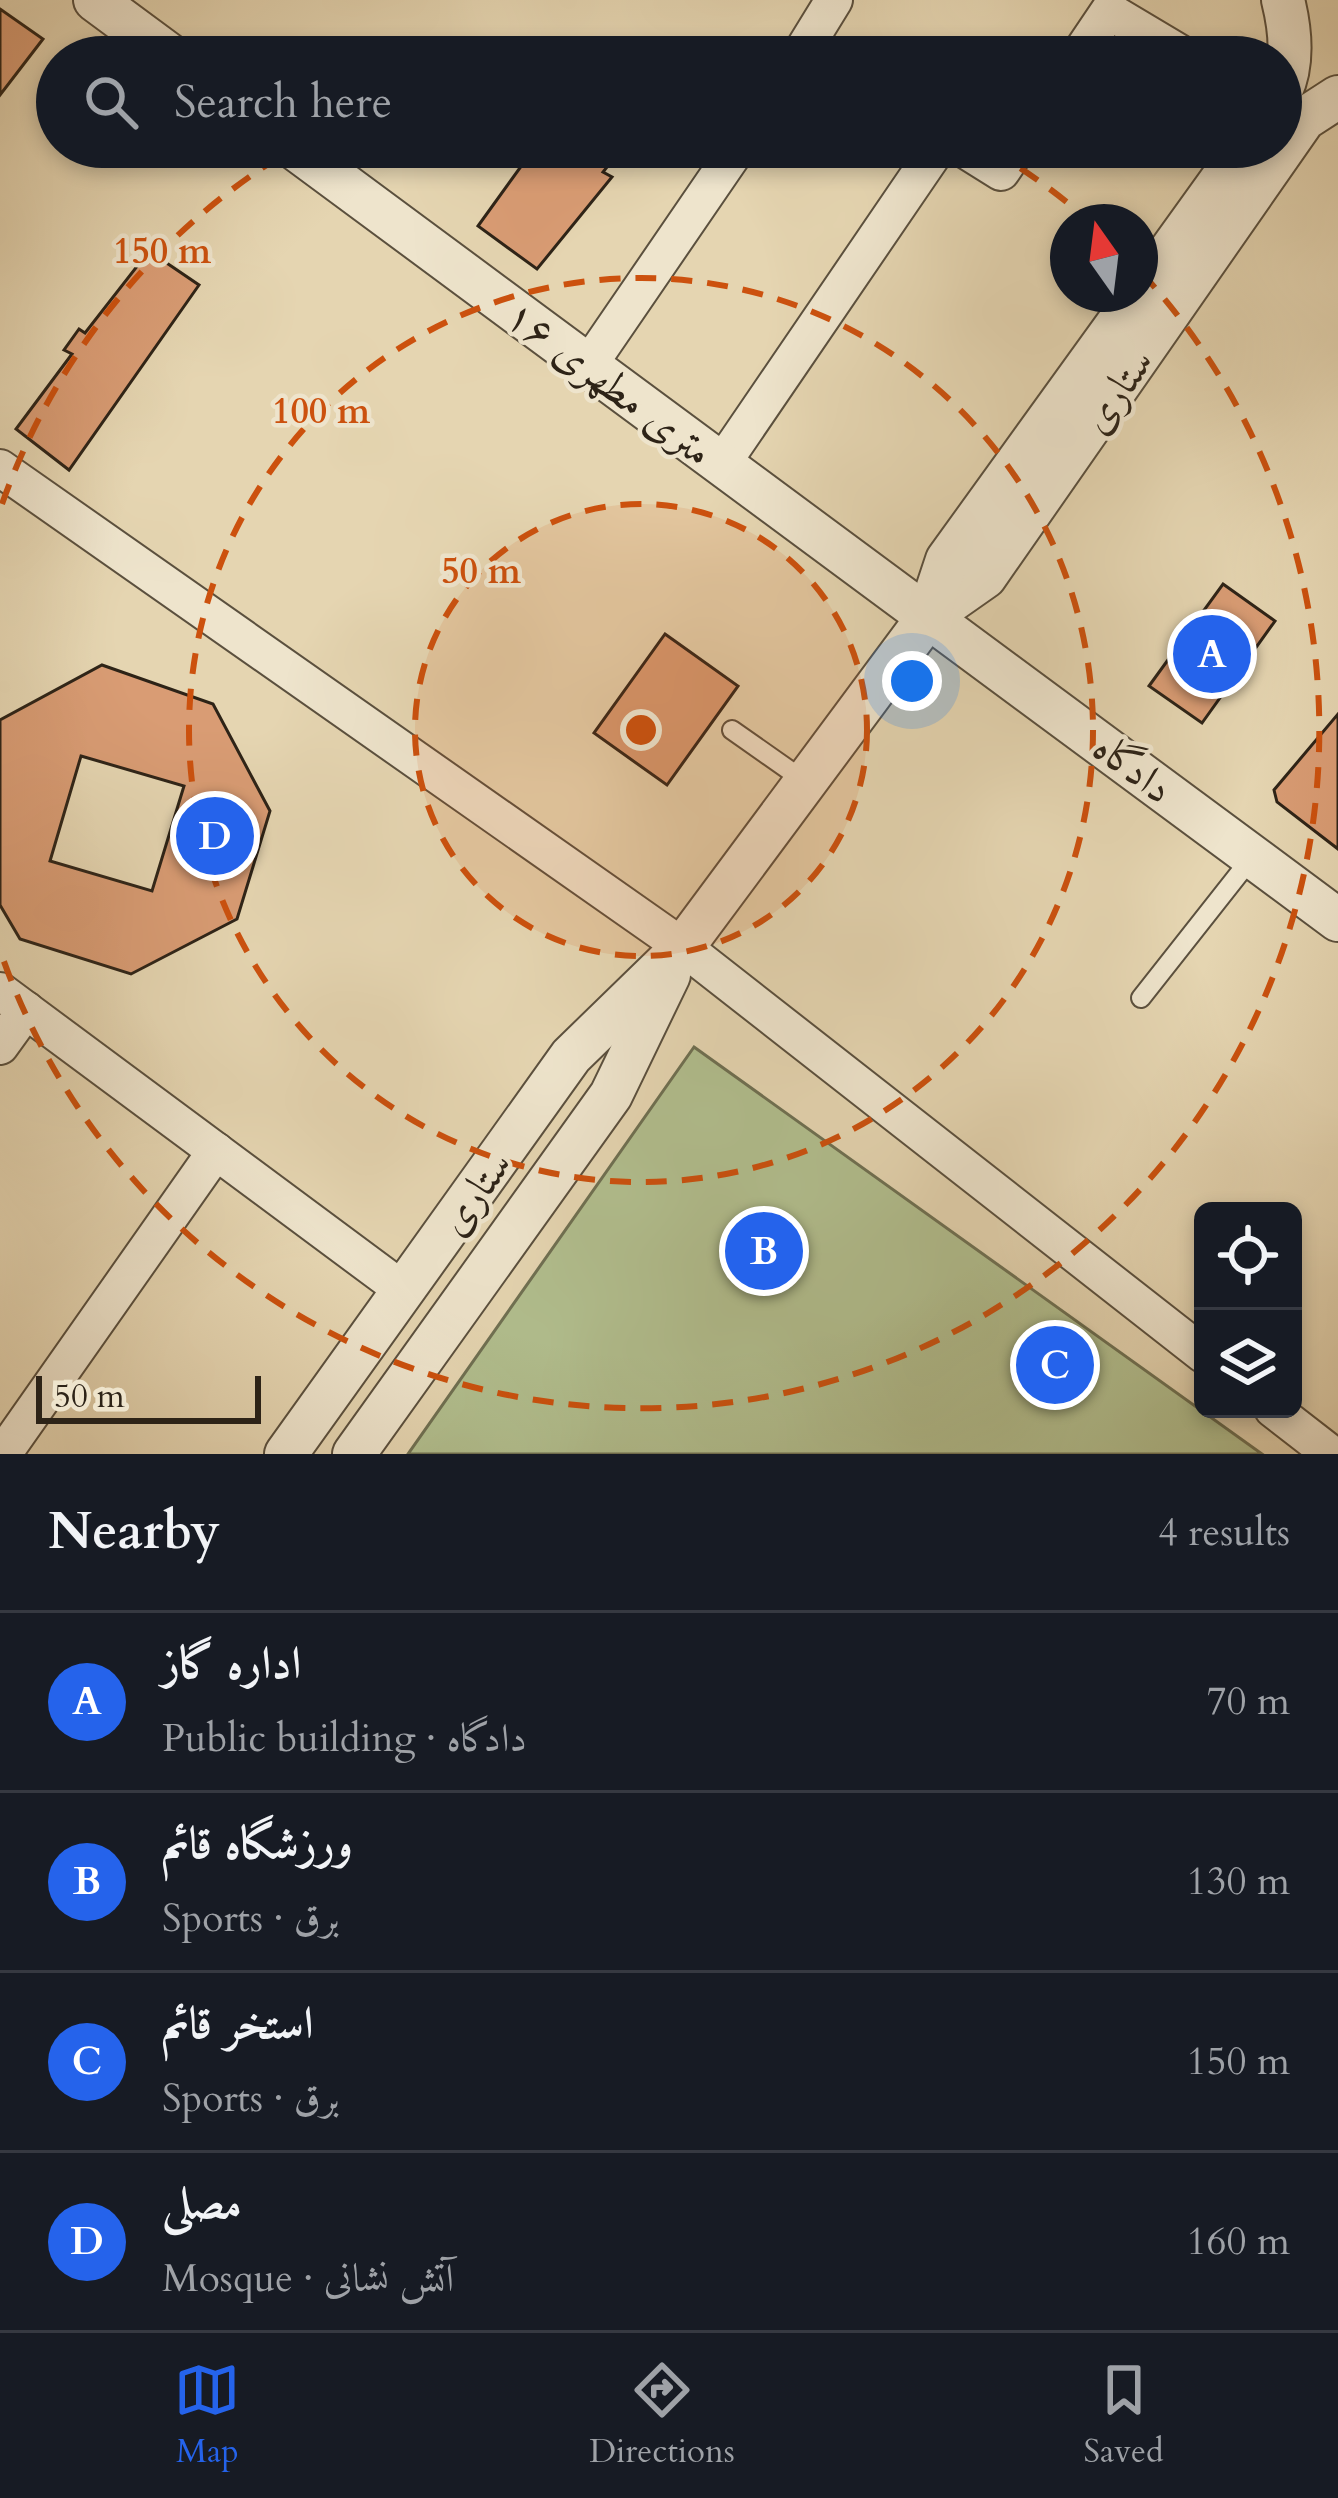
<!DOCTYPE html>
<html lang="en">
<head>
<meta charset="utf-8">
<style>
  body { margin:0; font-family:Cardo,Amiri,serif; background:#242831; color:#f1f3f6 }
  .controls { position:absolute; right:36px; bottom:36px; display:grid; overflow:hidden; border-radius:18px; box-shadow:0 6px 18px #0003 }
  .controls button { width:108px; height:108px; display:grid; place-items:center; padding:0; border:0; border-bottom:3px solid #363941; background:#171b24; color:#f1f3f6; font:60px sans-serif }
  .compass { position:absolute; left:1050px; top:204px; width:108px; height:108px; border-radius:50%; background:#171b24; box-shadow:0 6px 18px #0003; rotate:346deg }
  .scale { position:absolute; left:36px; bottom:30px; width:225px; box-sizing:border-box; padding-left:12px; border:6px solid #2d2317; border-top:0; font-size:33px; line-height:42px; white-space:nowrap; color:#2d2317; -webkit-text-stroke:9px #eee4cc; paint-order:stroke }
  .you { position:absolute; left:912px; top:681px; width:42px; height:42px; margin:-30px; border:9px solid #fff; border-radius:50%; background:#1a73e8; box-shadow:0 0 0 18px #1a73e833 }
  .badge { display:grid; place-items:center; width:78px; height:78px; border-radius:50%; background:#2563eb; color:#fff; font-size:39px; font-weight:700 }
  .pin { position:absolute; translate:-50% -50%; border:6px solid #fff; box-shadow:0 3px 12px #0006 }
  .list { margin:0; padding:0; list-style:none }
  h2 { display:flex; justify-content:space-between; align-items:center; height:156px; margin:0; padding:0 48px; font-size:51px }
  h2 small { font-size:39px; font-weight:400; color:#9ea1a6 }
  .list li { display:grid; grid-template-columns:78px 1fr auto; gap:36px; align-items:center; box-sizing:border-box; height:180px; padding:0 48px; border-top:3px solid #363941 }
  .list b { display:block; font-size:45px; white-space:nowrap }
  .list p { margin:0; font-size:39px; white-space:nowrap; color:#9ea1a6 }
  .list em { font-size:39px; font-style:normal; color:#9ea1a6 }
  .icon { flex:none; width:66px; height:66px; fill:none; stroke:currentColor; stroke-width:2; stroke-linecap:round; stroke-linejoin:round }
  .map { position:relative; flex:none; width:1338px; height:1454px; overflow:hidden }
  .search { position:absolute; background:#171b24; box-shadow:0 6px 18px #0003; left:36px; right:36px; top:36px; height:132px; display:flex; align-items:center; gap:30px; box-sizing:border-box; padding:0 42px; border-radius:66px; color:#9ea1a6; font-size:45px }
  .sheet { height:876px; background:#171b24 }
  nav { display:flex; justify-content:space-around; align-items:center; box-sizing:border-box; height:168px; border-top:3px solid #363941; background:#171b24; font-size:33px; color:#9ea1a6 }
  nav a { display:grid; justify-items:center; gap:6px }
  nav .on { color:#2563eb }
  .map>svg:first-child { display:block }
</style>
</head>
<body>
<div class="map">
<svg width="1338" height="1454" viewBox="0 0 1338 1454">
  <rect width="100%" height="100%" fill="#e5d5b1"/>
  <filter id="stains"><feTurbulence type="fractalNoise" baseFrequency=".00167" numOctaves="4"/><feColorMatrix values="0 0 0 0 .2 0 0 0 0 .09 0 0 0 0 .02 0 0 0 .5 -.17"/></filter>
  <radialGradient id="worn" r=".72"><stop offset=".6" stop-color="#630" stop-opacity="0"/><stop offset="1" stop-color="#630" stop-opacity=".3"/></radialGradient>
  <path fill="#b1be8e" stroke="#6f7052" stroke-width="3" d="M694,1047L1262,1454H408Z"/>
  <g fill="#d99c74" stroke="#2d2317" stroke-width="3" fill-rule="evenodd">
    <path d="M0,9L43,39L0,95Z"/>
    <path d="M535,147H623L603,172L612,177L537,269L478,226Z"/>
    <path d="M149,251L199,285L69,470L16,429L72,354L64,350L79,329L85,333Z"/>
    <path d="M1223,584L1275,621L1202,723L1149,686Z"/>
    <path d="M665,634L738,686L667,785L594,733Z"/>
    <path d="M102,665L213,704L270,811L237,919L131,974L20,939L0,905V720ZM81,756L184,786L152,891L50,861Z"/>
    <path d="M1338,714V849L1277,802L1274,790Z"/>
  </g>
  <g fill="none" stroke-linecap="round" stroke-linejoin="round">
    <g stroke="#5b503e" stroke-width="22">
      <g id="service">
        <path d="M732,730L806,782"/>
        <path d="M1141,998L1253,856"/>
      </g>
    </g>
    <g stroke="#5b503e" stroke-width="40">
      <g id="minor">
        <path d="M799,57L834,0"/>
        <path d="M1078,57L1109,11L1186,57"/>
        <path d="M961,147L1001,172L1018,147"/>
        <path d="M588,366L738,147"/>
        <path d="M721,465L938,147"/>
        <path d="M0,468L683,947L1203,1354"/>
        <path d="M0,991L403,1290"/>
        <path d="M0,1046L26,1010"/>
        <path d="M1273,1409L1331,1454"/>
        <path d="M3,1454L216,1151"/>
      </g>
    </g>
    <g stroke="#5b503e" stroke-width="46">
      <g id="tertiary">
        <path d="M95,0L172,57"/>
        <path d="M1281,91C1294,63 1290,28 1283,0"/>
        <path d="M293,147L1338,920"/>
        <path d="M1140,293L1245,147"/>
        <path d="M928,617L985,577L1304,119L1338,97"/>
        <path d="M286,1454L571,1056L683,947L928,617L947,560L1139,294"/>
        <path d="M354,1454L611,1095L669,975"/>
      </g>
    </g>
    <use href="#service" stroke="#eee4cc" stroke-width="18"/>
    <use href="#minor" stroke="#eee4cc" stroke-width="36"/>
    <use href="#tertiary" stroke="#eee4cc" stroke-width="42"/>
  </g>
  <circle cx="641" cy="730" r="226" fill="#cc510e" fill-opacity=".12"/>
  <g fill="none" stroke="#cc510e" stroke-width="6" stroke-dasharray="21 15">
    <circle cx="641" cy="730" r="226"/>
    <circle cx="641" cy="730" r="452"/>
    <path d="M2 504A678 678 0 0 1 292 149M564 56A678 678 0 0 1 718 56M990 149A678 678 0 0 1 1086 218M1141 272A678 678 0 1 1 2 956"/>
  </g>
  <g text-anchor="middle" stroke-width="9" stroke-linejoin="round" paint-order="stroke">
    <g font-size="42" fill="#2d2317" stroke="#eee4cc">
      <text transform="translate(610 382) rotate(37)" y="15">۱۶ متری مطهری</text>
      <text transform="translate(1116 390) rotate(-55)" y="15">ستاری</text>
      <text transform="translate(1134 767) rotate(37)" y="15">دادگاه</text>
      <text transform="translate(474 1192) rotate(-54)" y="15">ستاری</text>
    </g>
  </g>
  <circle cx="641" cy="730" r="18" fill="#cc510e" stroke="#eee4cc" stroke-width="6"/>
  <g font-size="36" text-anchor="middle" font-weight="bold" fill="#cc510e" stroke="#eee4cc" stroke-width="9" stroke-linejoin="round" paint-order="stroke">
    <text x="162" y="263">150 m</text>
    <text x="321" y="423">100 m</text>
    <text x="481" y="583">50 m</text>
  </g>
  <rect width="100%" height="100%" filter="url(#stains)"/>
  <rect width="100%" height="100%" fill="url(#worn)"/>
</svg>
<div class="controls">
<button><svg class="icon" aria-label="locate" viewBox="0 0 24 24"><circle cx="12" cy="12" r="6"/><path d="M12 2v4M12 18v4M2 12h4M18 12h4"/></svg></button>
<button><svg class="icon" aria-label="layers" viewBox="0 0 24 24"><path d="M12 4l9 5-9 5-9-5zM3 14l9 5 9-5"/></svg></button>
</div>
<svg class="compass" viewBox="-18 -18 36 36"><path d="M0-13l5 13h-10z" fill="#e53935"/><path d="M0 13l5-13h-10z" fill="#9ea1a6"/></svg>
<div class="scale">50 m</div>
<div class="you"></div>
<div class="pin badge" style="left:1212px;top:654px">A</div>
<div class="pin badge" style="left:764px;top:1251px">B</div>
<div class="pin badge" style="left:1055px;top:1365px">C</div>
<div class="pin badge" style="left:215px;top:836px">D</div>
<div class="search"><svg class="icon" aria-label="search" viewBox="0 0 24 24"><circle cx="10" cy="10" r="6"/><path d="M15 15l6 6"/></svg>Search here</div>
</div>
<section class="sheet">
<h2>Nearby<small>4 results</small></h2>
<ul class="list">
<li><span class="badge">A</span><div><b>اداره گاز</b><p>Public building · دادگاه</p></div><em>70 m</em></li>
<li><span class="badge">B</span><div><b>ورزشگاه قائم</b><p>Sports · برق</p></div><em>130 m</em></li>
<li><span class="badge">C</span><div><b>استخر قائم</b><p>Sports · برق</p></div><em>150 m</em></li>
<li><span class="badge">D</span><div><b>مصلی</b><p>Mosque · آتش نشانی</p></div><em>160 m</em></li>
</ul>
</section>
<nav>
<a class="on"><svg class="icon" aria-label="map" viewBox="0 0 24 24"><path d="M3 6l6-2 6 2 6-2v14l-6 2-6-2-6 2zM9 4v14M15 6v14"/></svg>Map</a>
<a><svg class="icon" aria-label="directions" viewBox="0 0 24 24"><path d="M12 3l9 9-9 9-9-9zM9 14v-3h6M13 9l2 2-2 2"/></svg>Directions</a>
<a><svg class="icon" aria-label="saved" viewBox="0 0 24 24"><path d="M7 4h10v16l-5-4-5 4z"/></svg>Saved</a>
</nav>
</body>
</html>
